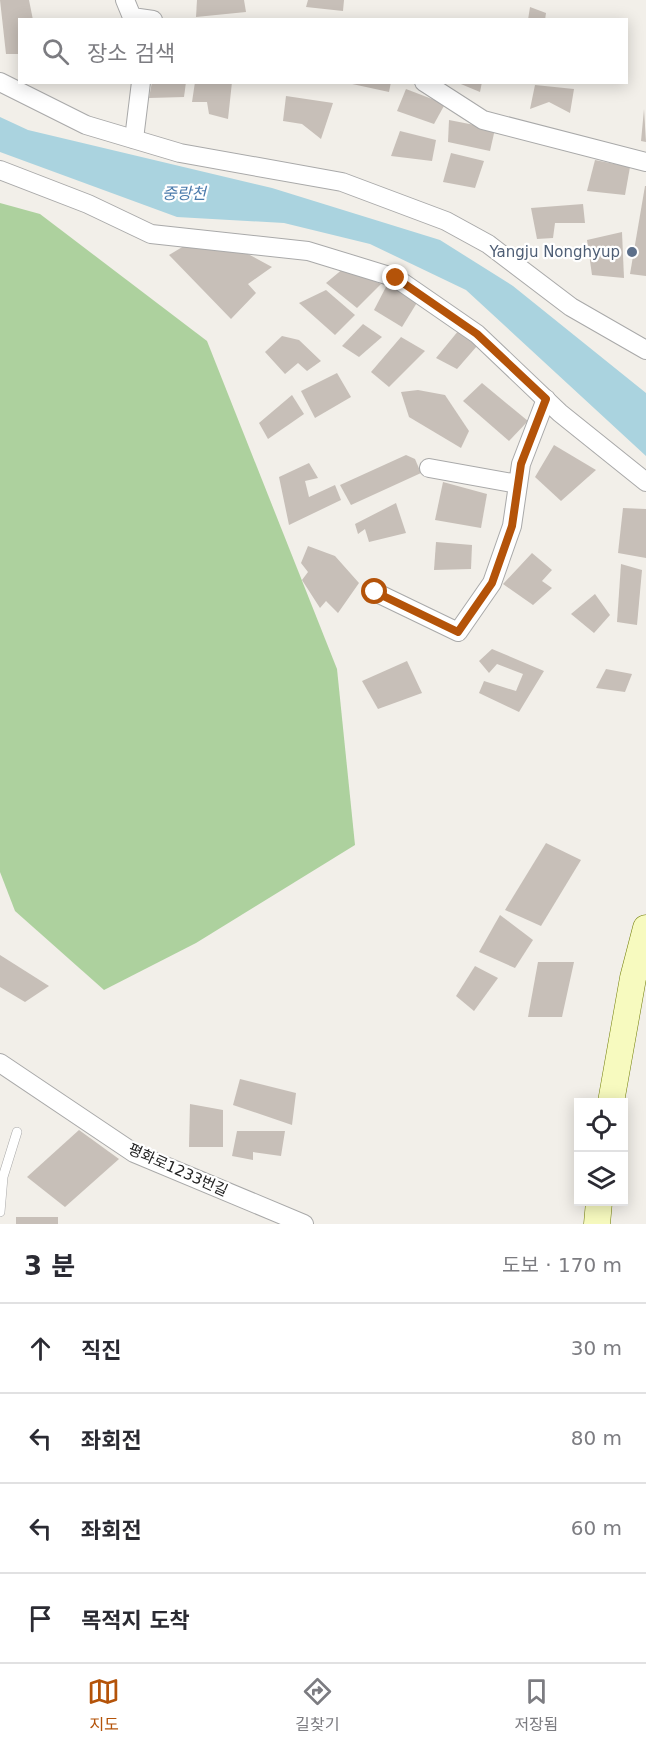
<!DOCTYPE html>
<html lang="ko">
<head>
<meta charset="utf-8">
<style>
  body { margin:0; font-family:"DejaVu Sans","Noto Sans KR",sans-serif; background:#f2f2f3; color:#2b2b33 }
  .controls { position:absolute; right:18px; bottom:18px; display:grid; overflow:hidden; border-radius:0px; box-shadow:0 3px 15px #0003 }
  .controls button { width:54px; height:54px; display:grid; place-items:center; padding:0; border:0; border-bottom:2px solid #e1e1e2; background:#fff; color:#2b2b33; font:30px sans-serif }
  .stop { position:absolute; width:18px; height:18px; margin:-14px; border:4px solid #b45309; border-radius:50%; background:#fff }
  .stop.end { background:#b45309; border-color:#fff; box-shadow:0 2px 6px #0008 }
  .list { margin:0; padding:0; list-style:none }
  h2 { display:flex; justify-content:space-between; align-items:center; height:78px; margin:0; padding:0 24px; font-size:26px }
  h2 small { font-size:20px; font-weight:400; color:#7c7c81 }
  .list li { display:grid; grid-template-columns:39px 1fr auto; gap:18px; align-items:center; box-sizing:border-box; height:90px; padding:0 24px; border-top:2px solid #e1e1e2 }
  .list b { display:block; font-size:22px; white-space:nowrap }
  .list em { font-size:20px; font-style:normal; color:#7c7c81 }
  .icon { flex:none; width:33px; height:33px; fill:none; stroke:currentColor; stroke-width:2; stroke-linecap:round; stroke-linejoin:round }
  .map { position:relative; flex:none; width:646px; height:1224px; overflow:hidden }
  .search { position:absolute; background:#fff; box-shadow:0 3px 15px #0003; left:18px; right:18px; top:18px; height:66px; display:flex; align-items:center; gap:15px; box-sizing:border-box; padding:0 21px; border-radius:0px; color:#7c7c81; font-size:22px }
  .sheet { height:438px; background:#fff }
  nav { display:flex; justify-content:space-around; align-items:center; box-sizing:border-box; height:84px; border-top:2px solid #e1e1e2; background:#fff; font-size:16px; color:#7c7c81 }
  nav a { display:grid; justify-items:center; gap:3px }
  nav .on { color:#b45309 }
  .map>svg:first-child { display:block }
</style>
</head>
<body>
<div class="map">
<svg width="646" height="1224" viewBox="0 0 646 1224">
  <rect width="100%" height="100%" fill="#f2efe9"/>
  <path fill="#add19e" d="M0,203L40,214L207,341L337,669L355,845L196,943L104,990L15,911L0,872Z"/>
  <path fill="#aad3df" d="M0,117L28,130L272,188L440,240L513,286L646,393V456L466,290L370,244L284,223L177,217L0,152Z"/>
  <g fill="#c7bfb8">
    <path d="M0,0H29L33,20H20V54H6Z"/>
    <path d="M197,0H244L246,12L196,17Z"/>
    <path d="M308,0H344L343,11L306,7Z"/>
    <path d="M530,7L546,13L545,20H528Z"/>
    <path d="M152,82H186L184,97L149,98Z"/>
    <path d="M195,82H232L228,119L209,114L207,102H192Z"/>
    <path d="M343,82H391L389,92Z"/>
    <path d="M456,82H482L480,92Z"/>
    <path d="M535,85L574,89L570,113L549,102L530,109Z"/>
    <path d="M406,89L445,104L434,124L397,111Z"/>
    <path d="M286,96L333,103L321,139L302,124L283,121Z"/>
    <path d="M644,109L646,142L641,141Z"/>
    <path d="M449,120L495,129L490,151L448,142Z"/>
    <path d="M400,131L436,140L432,161L391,156Z"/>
    <path d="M451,153L484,161L475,188L443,182Z"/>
    <path d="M595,160L630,167L625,195L587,191Z"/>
    <path d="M645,186H646V276L630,274Z"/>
    <path d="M583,204L585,223H555L553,238L537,239L531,208Z"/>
    <path d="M622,232L624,278L592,275L587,240Z"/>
    <path d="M184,246L248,254L272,267L248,284L256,293L231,319L169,255Z"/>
    <path d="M344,268L381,284L357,308L326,283Z"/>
    <path d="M387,285L418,301L402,327L374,310Z"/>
    <path d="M326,290L355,315L335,335L299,303Z"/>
    <path d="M363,324L382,337L359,357L342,346Z"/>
    <path d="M459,330L477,346L457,369L436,358Z"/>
    <path d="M282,336L299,340L321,361L307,371L298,363L285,374L265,352Z"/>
    <path d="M401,337L425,351L389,387L371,372Z"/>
    <path d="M337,373L351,397L315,418L301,391Z"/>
    <path d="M482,383L528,421L509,441L463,401Z"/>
    <path d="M418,390L445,395L469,431L461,448L409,417L401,392Z"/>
    <path d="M292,395L304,414L268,439L259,423Z"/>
    <path d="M554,445L596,470L561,501L535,477Z"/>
    <path d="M406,455L415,459L421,473L351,505L340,485Z"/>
    <path d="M309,463L318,478L305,481L309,497L335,485L341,500L289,525L279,477Z"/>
    <path d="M443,482L487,494L481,528L435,520Z"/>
    <path d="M396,503L406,533L369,542L365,529L358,534L355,524Z"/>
    <path d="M623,508L646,509V558L618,553Z"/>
    <path d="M436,542L472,545L471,569L434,570Z"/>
    <path d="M308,546L335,556L359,583L338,613L326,601L320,608L302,580L308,572L301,563Z"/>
    <path d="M532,553L552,570L542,581L552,588L533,605L503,584Z"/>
    <path d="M621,564L642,570L637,625L617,622Z"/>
    <path d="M595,594L610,615L594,633L571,614Z"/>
    <path d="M492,649L544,671L519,712L479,693L484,681L516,691L523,674L497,664L489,673L479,661Z"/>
    <path d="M407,661L422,693L378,709L362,681Z"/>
    <path d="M606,669L632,674L625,692L596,688Z"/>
    <path d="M546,843L581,860L541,926L505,910Z"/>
    <path d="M500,915L533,940L515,968L479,952Z"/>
    <path d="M0,955L49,986L25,1002L0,987Z"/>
    <path d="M538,962H574L562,1017H528Z"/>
    <path d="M475,966L498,978L474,1011L456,996Z"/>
    <path d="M240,1079L296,1093L292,1125L233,1105Z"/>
    <path d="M190,1104L223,1110V1147H189Z"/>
    <path d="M79,1130L119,1159L65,1207L27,1177Z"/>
    <path d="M237,1131H285L281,1156L253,1152V1160L232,1156Z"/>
    <rect x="16" y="1217" width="42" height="7"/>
  </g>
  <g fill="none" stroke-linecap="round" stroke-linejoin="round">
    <g stroke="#a9a9a9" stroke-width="10">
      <path id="service" d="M0,1212L3,1177L17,1132"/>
    </g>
    <g stroke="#a9a9a9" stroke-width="20">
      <g id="minor">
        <path d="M125,0L132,17L153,20"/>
        <path d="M0,82L86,125L180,153L342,182L446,221L488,244L571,307L646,350"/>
        <path d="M424,82L483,120L646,162"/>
        <path d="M134,139L141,82"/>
        <path d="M0,170L88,204L151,234L308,251L396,278L477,334L560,413L646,482"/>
        <path d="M429,468L518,484"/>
        <path d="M375,592L458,632L492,583L512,526L521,464L546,399"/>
        <path d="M0,1063L134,1153L304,1224"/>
      </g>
    </g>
    <g stroke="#707d05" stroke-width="27">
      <g id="secondary">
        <path d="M611,1102L633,978L646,928"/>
        <path d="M597,1224L599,1202"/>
      </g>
    </g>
    <use href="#service" stroke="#fff" stroke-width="9"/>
    <use href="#minor" stroke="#fff" stroke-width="18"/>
    <use href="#secondary" stroke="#f7fabf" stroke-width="26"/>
  </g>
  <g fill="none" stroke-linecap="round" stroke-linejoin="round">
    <path stroke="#b45309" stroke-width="8" d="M375,592L458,632L492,583L512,526L521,464L546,399L477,334L396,278"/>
  </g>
  <circle fill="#5c6f8a" stroke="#fff" stroke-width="2" cx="632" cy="252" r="6"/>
  <g text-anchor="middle" stroke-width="4.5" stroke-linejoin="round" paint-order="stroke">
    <g font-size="15" fill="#4e5e75" stroke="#fff" text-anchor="end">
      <text x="620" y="257">Yangju Nonghyup</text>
    </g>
    <g font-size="15" fill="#222" stroke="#fff">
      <text transform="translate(178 1170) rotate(24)" y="5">평화로1233번길</text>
    </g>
    <g font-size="16" font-style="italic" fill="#4a7aab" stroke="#fff">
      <text x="184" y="199">중랑천</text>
    </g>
  </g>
</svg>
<div class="controls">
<button><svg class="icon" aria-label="locate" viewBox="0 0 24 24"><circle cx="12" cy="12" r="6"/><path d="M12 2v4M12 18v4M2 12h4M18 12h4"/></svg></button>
<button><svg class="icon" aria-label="layers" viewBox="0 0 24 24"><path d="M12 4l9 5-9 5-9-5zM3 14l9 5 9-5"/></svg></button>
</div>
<div class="stop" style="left:375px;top:592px"></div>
<div class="stop end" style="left:396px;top:278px"></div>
<div class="search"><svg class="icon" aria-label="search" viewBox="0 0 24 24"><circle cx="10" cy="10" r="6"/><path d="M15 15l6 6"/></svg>장소 검색</div>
</div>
<section class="sheet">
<h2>3 분<small>도보 · 170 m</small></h2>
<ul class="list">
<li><svg class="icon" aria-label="ahead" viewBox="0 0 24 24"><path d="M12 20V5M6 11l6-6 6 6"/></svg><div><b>직진</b></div><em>30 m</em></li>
<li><svg class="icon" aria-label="left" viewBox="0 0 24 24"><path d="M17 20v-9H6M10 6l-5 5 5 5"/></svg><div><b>좌회전</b></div><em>80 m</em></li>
<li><svg class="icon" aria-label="left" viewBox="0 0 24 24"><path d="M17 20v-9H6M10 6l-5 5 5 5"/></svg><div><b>좌회전</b></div><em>60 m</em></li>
<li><svg class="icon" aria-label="arrive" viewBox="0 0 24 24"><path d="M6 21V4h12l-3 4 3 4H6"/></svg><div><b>목적지 도착</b></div></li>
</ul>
</section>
<nav>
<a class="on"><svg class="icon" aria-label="map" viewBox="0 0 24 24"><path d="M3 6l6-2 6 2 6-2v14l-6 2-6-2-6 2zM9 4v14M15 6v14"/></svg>지도</a>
<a><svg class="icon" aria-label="directions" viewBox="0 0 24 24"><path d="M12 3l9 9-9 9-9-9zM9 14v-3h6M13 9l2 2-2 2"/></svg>길찾기</a>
<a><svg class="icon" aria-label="saved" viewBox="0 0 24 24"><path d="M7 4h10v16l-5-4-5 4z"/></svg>저장됨</a>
</nav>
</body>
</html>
